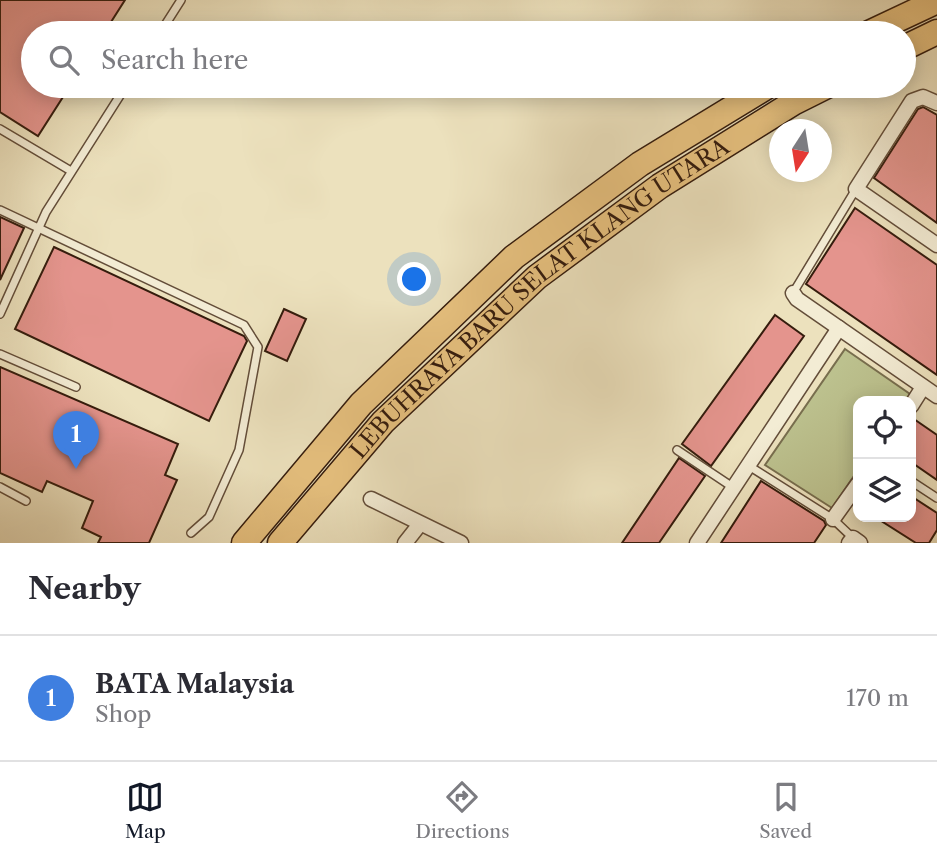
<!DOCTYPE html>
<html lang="en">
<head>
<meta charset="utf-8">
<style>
  body { margin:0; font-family:"Libre Caslon Text",serif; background:#f7f7f7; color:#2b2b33 }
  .controls { position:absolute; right:21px; bottom:21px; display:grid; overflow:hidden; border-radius:14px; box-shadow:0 4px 18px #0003 }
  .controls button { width:63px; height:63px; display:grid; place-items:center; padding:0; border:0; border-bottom:2px solid #e1e1e2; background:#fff; color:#2b2b33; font:35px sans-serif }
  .compass { position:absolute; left:769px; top:119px; width:63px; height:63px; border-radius:50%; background:#fff; box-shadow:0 4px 18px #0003; rotate:192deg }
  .you { position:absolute; left:415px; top:280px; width:24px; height:24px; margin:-18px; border:5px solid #fff; border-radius:50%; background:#1a73e8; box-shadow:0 0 0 10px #1a73e833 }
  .badge { display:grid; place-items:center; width:46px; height:46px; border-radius:50%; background:#111827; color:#fff; font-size:23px; font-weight:700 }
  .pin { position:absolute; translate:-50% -58px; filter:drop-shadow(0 2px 4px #0008) }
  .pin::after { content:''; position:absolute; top:37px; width:24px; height:21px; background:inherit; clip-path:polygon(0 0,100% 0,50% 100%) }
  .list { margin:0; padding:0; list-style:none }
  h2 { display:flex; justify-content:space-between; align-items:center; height:91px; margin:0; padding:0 28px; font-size:30px }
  h2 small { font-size:23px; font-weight:400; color:#7c7c81 }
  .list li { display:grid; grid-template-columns:46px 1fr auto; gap:21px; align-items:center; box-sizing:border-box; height:126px; padding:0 28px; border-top:2px solid #e1e1e2 }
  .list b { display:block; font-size:26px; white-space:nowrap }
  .list p { margin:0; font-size:23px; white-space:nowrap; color:#7c7c81 }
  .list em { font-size:23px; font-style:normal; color:#7c7c81 }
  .icon { flex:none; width:38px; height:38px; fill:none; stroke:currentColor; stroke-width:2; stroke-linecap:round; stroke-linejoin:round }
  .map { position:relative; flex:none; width:937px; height:543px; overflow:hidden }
  .search { position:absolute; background:#fff; box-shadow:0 4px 18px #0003; left:21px; right:21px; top:21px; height:77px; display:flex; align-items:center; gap:18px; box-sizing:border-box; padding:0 24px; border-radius:38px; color:#7c7c81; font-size:26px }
  .sheet { height:217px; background:#fff }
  nav { display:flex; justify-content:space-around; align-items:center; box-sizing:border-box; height:98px; border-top:2px solid #e1e1e2; background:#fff; font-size:19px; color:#7c7c81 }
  nav a { display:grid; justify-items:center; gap:4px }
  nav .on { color:#111827 }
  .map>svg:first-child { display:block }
</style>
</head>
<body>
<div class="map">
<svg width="937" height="543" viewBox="0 0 937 543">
  <rect width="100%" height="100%" fill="#ece1bd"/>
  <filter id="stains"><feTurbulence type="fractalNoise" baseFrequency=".00286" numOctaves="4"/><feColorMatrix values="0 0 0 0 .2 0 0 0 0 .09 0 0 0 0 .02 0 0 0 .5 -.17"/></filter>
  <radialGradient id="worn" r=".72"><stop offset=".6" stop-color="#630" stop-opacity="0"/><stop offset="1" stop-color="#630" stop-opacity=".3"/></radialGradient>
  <path fill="#bcc18e" stroke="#786e4e" stroke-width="2" d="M845,349L910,394L905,401H858V470L832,508L765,465Z"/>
  <g fill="#e4948d" stroke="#351c0d" stroke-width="2">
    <path d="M0,0H125L104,33H33V86H70L38,136L0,112Z"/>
    <path d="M923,107L937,115V223L874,178L918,109Z"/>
    <path d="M855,208L937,265V375L806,284Z"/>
    <path d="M0,217L24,228L0,280Z"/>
    <path d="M54,247L244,336L247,341L209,421L15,329Z"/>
    <path d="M284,309L306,319L287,361L265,351Z"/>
    <path d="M775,315L804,336L711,466L682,444Z"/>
    <path d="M0,367L178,444L165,475L177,480L149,543H98L101,537L82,528L93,501L47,481L42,492L0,473Z"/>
    <path d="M911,417L937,435V480L911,462Z"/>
    <path d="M679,458L705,476L659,543H622Z"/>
    <path d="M761,481L824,521L826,525L814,543H721Z"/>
    <path d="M911,496L937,513V530L929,543H916L875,517H911Z"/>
  </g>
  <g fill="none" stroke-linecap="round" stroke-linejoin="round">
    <g stroke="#634d39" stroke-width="10">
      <g id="service">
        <path d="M160,33L181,0"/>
        <path d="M0,129L71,171"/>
        <path d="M0,210L244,325L258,347L239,450L209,517L191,533"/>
        <path d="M793,293L856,189"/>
        <path d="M0,314L46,212L126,86"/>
        <path d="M0,354L76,387"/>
        <path d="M677,450L734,488"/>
        <path d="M749,466L833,519L853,538"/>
        <path d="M911,481L937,498"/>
        <path d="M0,487L26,501"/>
      </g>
    </g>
    <g stroke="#634d39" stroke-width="17">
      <g id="minor">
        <path d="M937,103L923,97L912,101L856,189L937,245"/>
        <path d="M793,293L797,299L937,396"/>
        <path d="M911,406L923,387"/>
        <path d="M371,499L461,543"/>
        <path d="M833,519L858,484"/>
        <path d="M405,543L420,524"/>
        <path d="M697,543L839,328"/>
        <path d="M849,543L853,538L860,543"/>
      </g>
    </g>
    <g stroke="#351c0d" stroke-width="27">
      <g id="motorway">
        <path d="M869,33L937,1"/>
        <path d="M904,48L937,32"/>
        <path d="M244,543L361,404L514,257L640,164L768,86"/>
        <path id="s1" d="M280,543L383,422L537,277L660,186L793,103L827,86"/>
      </g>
    </g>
    <use href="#service" stroke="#f3ecd4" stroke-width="7"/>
    <use href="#minor" stroke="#f3ecd4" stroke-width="14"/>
    <use href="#motorway" stroke="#e6c07e" stroke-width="24"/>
  </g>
  <g text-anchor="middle" stroke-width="5" stroke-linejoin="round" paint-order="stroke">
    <g font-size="23" fill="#351c0d" stroke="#f3ecd4">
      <text dy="8" stroke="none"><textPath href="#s1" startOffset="359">LEBUHRAYA BARU SELAT KLANG UTARA</textPath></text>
    </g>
  </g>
  <rect width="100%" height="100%" filter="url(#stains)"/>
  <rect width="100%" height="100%" fill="url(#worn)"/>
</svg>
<div class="controls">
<button><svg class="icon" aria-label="locate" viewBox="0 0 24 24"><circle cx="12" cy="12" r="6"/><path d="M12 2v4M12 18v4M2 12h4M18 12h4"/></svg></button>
<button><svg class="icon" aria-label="layers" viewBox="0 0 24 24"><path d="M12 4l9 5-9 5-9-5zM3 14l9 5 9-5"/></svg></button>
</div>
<svg class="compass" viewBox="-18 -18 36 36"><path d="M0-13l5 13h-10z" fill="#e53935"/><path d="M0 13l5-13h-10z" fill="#7c7c81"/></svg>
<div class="you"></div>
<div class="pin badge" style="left:76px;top:469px;background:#3f7fe0">1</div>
<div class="search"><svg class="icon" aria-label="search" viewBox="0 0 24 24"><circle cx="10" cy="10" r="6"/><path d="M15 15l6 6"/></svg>Search here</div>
</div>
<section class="sheet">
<h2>Nearby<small></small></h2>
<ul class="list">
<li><span class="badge" style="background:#3f7fe0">1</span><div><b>BATA Malaysia</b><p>Shop</p></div><em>170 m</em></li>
</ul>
</section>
<nav>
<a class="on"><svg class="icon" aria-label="map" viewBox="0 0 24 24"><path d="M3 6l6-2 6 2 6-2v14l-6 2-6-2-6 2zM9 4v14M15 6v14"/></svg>Map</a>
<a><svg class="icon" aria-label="directions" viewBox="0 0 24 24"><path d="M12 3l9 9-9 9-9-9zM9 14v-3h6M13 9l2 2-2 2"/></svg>Directions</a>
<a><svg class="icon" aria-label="saved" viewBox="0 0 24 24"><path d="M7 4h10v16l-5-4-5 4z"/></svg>Saved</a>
</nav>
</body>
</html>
